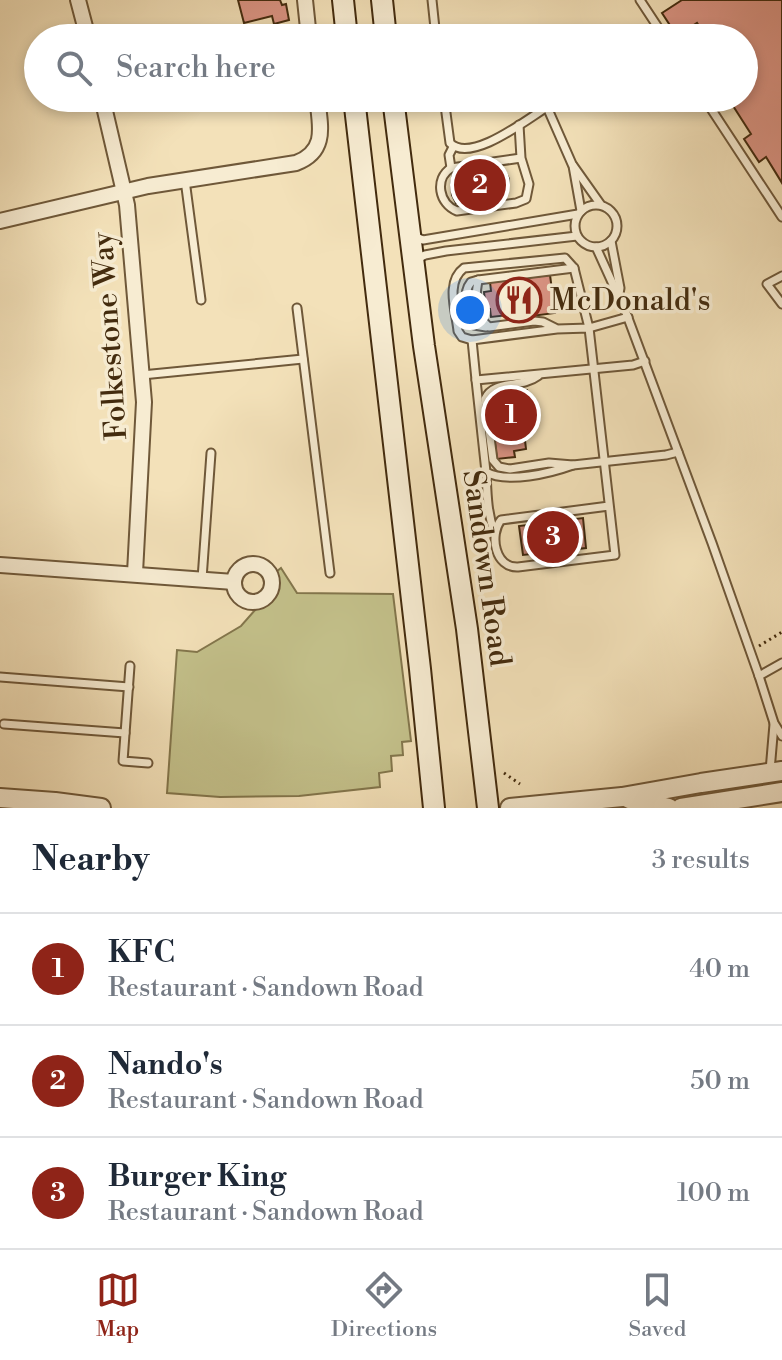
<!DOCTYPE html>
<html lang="en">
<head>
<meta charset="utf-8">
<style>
  body { margin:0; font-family:"Libre Bodoni",serif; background:#f2f2f3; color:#1f2937 }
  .you { position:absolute; left:470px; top:310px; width:28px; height:28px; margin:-20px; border:6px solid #fff; border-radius:50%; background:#1a73e8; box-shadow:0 0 0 12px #1a73e833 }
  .badge { display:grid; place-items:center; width:52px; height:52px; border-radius:50%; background:#8f2418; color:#fff; font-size:26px; font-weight:700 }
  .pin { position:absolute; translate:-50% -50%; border:4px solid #fff; box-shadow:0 2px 8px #0006 }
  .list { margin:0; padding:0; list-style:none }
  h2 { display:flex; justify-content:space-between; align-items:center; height:104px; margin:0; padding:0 32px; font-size:34px }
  h2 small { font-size:26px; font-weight:400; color:#747a83 }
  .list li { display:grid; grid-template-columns:52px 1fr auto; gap:24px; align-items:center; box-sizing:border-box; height:112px; padding:0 32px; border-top:2px solid #e0e1e3 }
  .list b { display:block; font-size:30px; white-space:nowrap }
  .list p { margin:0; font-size:26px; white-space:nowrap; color:#747a83 }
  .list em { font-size:26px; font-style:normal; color:#747a83 }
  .icon { flex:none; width:44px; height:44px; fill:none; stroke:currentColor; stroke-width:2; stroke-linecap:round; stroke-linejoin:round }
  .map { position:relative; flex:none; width:782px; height:808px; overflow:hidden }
  .search { position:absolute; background:#fff; box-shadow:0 4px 12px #0003; left:24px; right:24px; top:24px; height:88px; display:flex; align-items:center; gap:20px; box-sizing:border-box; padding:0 28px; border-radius:44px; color:#747a83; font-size:30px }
  .sheet { height:440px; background:#fff }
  nav { display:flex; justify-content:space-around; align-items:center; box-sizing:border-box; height:112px; border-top:2px solid #e0e1e3; background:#fff; font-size:22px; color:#747a83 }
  nav a { display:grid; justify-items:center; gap:4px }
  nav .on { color:#8f2418 }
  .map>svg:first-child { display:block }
</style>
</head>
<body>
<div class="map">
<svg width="782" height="808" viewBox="0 0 782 808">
  <rect width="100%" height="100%" fill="#f3e1b9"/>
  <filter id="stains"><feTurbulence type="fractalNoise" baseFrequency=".0025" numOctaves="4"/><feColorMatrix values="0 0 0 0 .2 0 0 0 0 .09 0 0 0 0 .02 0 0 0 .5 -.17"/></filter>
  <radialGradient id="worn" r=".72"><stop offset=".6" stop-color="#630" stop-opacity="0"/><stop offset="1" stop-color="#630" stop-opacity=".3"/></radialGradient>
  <path fill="#c3c08a" stroke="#83764c" stroke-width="2" d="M281,568L297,593L393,594L411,741L402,742L403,755L391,756L392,771L379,773L380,787L299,796L220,797L167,793L177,650L197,652L241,626L256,609L264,607L275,596L278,588L276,572Z"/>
  <g fill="#db9484" stroke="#432b0e" stroke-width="2">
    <path d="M238,0H280L282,5L286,4L289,20L274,24L272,16L244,23Z"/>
    <path d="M682,0H782V183L766,157L759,162L744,139L751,134L728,98H744V38H707L697,23L677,36L662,13Z"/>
    <path d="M500,168L506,173L509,179L507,193L502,198L456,203L452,195L451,183L453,174Z"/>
    <path d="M550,275L555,313L509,319L508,315L491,317L490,309H486L484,292L491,291L490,282Z"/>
    <path d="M527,390L533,431L524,432L526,449L514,451L515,457L497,459L489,398L493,394Z"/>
    <path d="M583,518L586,548L523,555L519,526Z"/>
  </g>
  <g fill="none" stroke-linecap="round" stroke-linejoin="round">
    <g stroke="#6f5839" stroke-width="11">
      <g id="service">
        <path d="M432,0L436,38"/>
        <path d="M640,0L665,38"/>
        <path d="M444,98L450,143C471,164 527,119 547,107L572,164L601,205"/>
        <path d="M704,98L782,217"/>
        <path d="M519,125L521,158L529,184L526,199L516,203L457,211C439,204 434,179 451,168L521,158"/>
        <path d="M573,166L581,211"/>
        <path d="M451,168L449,155L453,147"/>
        <path d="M185,180L201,300"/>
        <circle cx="596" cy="226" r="21"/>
        <path d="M414,236L423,240L578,214"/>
        <path d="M611,241L620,288L619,294"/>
        <path d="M596,247L616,291L619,294L712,543L759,676L774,723L782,736"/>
        <path d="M417,259L425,255L446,251L577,236"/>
        <path d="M782,276L767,284L782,304"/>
        <path d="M478,280L471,282C462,293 466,314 474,325L486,327"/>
        <path d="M297,308L330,573"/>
        <path d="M555,328L543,322L534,321L489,327C474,315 475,297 478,280L574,268"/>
        <path d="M472,340L476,380"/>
        <path d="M142,375L303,359"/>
        <path d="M538,376C521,389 494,379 485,399L493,460L499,467L510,469L549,463L573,465L666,455L678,452"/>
        <path d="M573,465C551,473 507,484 486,472L476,380L633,365L645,361"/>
        <path d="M486,472C487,492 487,512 494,531"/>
        <path d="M609,506L501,520C489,535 495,568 518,567L615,555L589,328L574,268L565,258L464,268C445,282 456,311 458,331L462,337L472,340L557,329L589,328L628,317"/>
        <path d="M202,579L211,453"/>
        <path d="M130,666L123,761L148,763"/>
        <path d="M759,676L782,663"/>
        <path d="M0,677L129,687"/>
        <path d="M4,724L125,733"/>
        <path d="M770,771L774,724"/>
      </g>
    </g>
    <g stroke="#6f5839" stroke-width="18">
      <g id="minor">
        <path d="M78,0L88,38"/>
        <path d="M305,0L309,38"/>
        <path d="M102,98L127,205L144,402L135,573"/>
        <path d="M0,221L148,186L296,163C328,151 320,125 317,98"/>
        <circle cx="253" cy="583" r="19"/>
        <path d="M0,565L234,582"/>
      </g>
    </g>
    <g stroke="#6f5839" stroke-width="22">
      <g id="tertiary">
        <path d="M0,798L55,802L101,808"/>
        <path d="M629,799L669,808"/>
        <path d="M510,808L622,797L701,783L782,771"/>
        <path d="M681,808L782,792"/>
      </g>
    </g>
    <g stroke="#432b0e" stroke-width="24">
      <g id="secondary">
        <path d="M343,0L347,38"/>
        <path d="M382,0L386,38"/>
        <path d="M354,98L420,669L434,808"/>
        <path d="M393,98L424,346L467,629L488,808"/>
      </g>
    </g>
    <g stroke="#432b0e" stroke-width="3" stroke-dasharray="2 4" stroke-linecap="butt">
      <path d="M759,646L782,632"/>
      <path d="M504,773L520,784"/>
    </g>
    <use href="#service" stroke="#f7ecd2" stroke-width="7"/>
    <use href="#minor" stroke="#f7ecd2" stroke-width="14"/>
    <use href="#tertiary" stroke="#f7ecd2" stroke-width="18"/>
    <use href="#secondary" stroke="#f7ecd2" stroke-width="20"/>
  </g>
  <defs>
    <g id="restaurant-ring" transform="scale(2.3)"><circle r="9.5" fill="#f7ecd2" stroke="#8f2418" stroke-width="1.5"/><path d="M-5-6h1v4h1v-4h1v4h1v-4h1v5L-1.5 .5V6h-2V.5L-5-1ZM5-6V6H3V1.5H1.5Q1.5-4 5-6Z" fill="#8f2418"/></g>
  </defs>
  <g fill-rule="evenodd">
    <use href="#restaurant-ring" x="519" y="300"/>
  </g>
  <g text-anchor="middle" stroke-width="7" stroke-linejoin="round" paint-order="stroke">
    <g font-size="30" fill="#432b0e" stroke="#f7ecd2" text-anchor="start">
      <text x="550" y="310">McDonald's</text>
    </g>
    <g font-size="30" fill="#432b0e" stroke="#f7ecd2">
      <text transform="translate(109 336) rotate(-94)" y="10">Folkestone Way</text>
      <text transform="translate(487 568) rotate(82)" y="10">Sandown Road</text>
    </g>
  </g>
  <rect width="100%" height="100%" filter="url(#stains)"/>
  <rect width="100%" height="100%" fill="url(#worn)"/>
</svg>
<div class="you"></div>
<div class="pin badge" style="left:511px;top:415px">1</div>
<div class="pin badge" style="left:480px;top:185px">2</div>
<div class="pin badge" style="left:553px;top:537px">3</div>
<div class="search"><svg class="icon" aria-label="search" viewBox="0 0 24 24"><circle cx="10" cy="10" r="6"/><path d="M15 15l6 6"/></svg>Search here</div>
</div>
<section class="sheet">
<h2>Nearby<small>3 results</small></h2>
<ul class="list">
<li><span class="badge">1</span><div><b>KFC</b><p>Restaurant · Sandown Road</p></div><em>40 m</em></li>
<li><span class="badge">2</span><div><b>Nando's</b><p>Restaurant · Sandown Road</p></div><em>50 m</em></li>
<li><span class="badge">3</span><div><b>Burger King</b><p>Restaurant · Sandown Road</p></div><em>100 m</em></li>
</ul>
</section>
<nav>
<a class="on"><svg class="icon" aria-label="map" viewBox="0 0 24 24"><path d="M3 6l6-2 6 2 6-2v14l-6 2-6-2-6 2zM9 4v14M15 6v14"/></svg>Map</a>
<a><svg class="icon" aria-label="directions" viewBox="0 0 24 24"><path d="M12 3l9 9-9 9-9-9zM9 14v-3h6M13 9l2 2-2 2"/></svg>Directions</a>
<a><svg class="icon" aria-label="saved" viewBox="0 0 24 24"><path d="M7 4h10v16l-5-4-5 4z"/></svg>Saved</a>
</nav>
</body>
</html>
